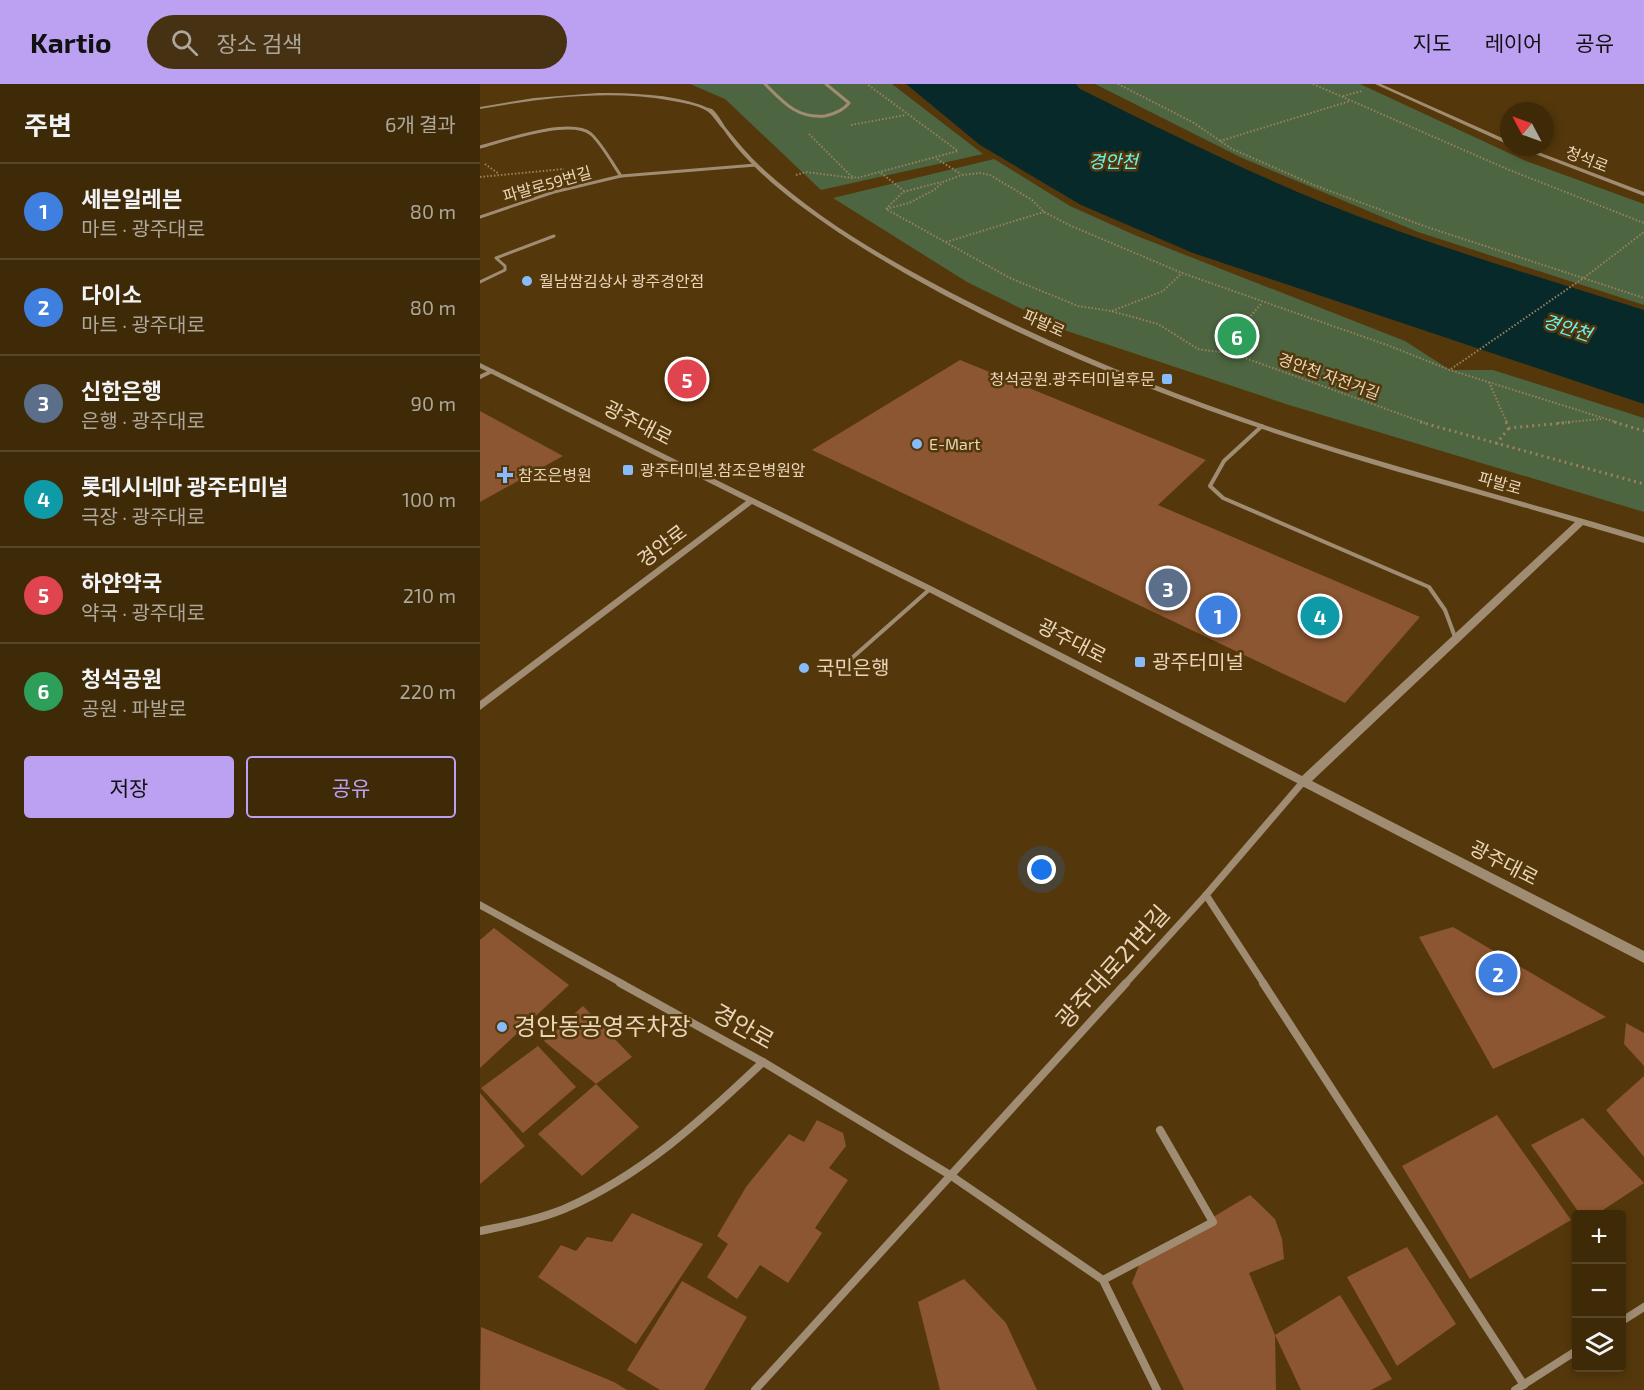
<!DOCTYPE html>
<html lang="ko">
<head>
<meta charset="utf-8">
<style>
  body { margin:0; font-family:"Exo 2","Noto Sans KR",sans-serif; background:#463212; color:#f1f3f6 }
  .controls { position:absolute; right:18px; bottom:18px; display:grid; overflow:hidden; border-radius:6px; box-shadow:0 3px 9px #0003 }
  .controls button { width:54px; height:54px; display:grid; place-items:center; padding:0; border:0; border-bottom:2px solid #584629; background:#3f2a08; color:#f1f3f6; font:30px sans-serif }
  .compass { position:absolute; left:1020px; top:18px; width:54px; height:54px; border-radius:50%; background:#3f2a08; box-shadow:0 3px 9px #0003; rotate:311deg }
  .you { position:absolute; left:562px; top:786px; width:21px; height:21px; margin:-15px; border:4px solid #fff; border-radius:50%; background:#1a73e8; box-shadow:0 0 0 9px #1a73e833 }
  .badge { display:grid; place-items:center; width:39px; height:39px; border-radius:50%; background:#bca0f2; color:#fff; font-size:20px; font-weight:700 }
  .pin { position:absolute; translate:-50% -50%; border:3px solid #fff; box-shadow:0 2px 6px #0006 }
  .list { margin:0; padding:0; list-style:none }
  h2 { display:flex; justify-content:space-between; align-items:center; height:78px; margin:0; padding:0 24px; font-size:26px }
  h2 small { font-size:20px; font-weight:400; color:#ada79c }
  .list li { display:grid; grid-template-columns:39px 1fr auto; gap:18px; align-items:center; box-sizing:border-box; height:96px; padding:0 24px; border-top:2px solid #584629 }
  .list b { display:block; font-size:22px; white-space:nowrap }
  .list p { margin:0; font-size:20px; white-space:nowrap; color:#ada79c }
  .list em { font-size:20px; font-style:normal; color:#ada79c }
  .actions { display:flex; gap:12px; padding:18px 24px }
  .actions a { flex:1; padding:14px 0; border:2px solid #bca0f2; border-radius:6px; text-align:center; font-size:21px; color:#bca0f2 }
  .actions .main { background:#bca0f2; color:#111 }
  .icon { flex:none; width:33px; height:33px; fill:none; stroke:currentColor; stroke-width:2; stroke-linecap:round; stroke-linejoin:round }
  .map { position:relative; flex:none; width:1164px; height:1306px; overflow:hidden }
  header { display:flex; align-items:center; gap:36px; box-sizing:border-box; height:84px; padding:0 30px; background:#bca0f2; color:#111 }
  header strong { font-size:28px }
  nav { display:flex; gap:33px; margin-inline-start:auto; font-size:21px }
  .search { width:420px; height:54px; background:#463212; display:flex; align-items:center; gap:15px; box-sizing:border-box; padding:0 21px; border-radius:33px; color:#ada79c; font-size:22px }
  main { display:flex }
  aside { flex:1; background:#3f2a08 }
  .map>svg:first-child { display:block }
</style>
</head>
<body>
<header>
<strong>Kartio</strong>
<div class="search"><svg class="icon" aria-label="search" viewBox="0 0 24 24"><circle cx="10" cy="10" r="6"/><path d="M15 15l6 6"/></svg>장소 검색</div>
<nav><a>지도</a><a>레이어</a><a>공유</a></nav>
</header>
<main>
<aside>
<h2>주변<small>6개 결과</small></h2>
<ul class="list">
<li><span class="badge" style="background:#3f7fe0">1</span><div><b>세븐일레븐</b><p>마트 · 광주대로</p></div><em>80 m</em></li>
<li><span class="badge" style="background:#3f7fe0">2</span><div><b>다이소</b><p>마트 · 광주대로</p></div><em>80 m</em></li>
<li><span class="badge" style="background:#5c6f8a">3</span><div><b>신한은행</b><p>은행 · 광주대로</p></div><em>90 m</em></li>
<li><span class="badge" style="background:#0f9aa8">4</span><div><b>롯데시네마 광주터미널</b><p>극장 · 광주대로</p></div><em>100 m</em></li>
<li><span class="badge" style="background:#e0444e">5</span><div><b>하얀약국</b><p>약국 · 광주대로</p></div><em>210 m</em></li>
<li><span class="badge" style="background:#2e9e5b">6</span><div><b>청석공원</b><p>공원 · 파발로</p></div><em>220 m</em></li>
</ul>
<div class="actions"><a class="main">저장</a><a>공유</a></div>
</aside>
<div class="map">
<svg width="1164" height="1306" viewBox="0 0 1164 1306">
  <rect width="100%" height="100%" fill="#54380b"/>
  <g fill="#4d6540">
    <path d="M210,0H412L503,70L341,106L245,15Z"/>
    <path d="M615,0H880L1046,77L1164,120V221L938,148L762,74Z"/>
    <path d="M514,75L590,122L657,152L925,257L970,286H1013L1164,334V428L809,321L587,247L487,198L353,114Z"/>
  </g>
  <path fill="#082929" d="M426,0H596L600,5C681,45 761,85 844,119C948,161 1057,192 1164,226V320L713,169L601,121L500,61Z"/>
  <g fill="#8b5631">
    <path d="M480,276L726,376L678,421L940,533L865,619L332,366Z"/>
    <path d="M0,327L83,372L0,418Z"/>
    <path d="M973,843L1126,933L1013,985L939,853Z"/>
    <path d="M14,844L89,901L0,984V856Z"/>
    <path d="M103,922L152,973L116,1000L64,957Z"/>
    <path d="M1146,939L1164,949V982L1144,960Z"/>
    <path d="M58,962L96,1003L43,1049L1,1004Z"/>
    <path d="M1164,992V1073L1126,1026Z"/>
    <path d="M116,1000L159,1043L102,1092L58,1050Z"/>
    <path d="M0,1009L45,1062L0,1100Z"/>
    <path d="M1017,1031L1091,1136L990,1195L922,1082Z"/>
    <path d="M1103,1034L1164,1099L1117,1130H1100L1051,1061Z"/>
    <path d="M337,1036L363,1049L366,1062L349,1084L368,1096L335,1144L342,1149L308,1199L280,1181L257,1215L227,1193L248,1160L237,1152L266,1103L309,1050L324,1058Z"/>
    <path d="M770,1111L795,1135L802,1155L804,1175L769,1189L795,1251L796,1306H704L652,1199L661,1176Z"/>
    <path d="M152,1129L223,1160L156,1260L58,1193L81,1161L96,1167L107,1153L132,1158Z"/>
    <path d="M927,1163L976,1240L917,1282L867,1193Z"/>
    <path d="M484,1195L526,1239L557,1306H460L438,1218Z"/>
    <path d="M202,1197L267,1233L224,1306H180L147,1286Z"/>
    <path d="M860,1211L912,1295L891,1306H821L795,1251Z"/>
    <path d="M1,1243L134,1298L147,1306H0Z"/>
  </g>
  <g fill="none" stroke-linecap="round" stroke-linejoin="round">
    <g stroke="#9a825d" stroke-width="2" stroke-dasharray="1.5 2" stroke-linecap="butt">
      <path d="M638,0L714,39L752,65L834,101L944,142L1164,214"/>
      <path d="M833,0L1027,85L1164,139"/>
      <path d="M863,12L882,7"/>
      <path d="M371,41L426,31"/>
      <path d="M329,50L371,92L377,94L478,67L387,0"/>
      <path d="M740,57L870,17"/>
      <path d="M457,75L481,90"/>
      <path d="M5,80L19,90"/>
      <path d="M401,89L424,107"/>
      <path d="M316,91L326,88L373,94"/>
      <path d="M0,93L84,85"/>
      <path d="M406,125L423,108L461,98"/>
      <path d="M466,158L564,128"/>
      <path d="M632,227L683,207L702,189"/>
      <path d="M754,270L766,237L782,219"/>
      <path d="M971,285L1105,193L1164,148"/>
      <path d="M1009,298L1027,339"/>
      <path d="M945,339L754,270L718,265L678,240L631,227L598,222L530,194L406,125L429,119L454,106L463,98L482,91L500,89L510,91L552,116L564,128L589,141L702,189L907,261L970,286L1139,339"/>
      <path d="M1078,339L1121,335"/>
    </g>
    <g stroke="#9a825d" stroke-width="3" stroke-dasharray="2 4" stroke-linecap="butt">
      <path d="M940,338L1164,400"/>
      <path d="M1026,338L1029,344L1094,338"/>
      <path d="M1134,338L1164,347"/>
      <path d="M1016,360L1029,344"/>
    </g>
    <path stroke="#9f8c72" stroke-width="3" d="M0,198L25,186V182L16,174L74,152"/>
    <g stroke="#9f8c72" stroke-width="4">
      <path d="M782,342L744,377L730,402L743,414L949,503L965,526L975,553"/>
      <path d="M364,581L450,505"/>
    </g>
    <g stroke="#9f8c72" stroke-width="3">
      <path d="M285,0C303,18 317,35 345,32C354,30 363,27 369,19L346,0"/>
      <path d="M0,63C23,57 91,33 111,50C122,60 132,79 141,92"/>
      <path d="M0,133L74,108L141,92L276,81"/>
    </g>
    <path stroke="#9f8c72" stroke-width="4" d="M0,293L12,287"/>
    <g stroke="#9f8c72" stroke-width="7">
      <path d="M726,811L784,900"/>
      <path d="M0,821L143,900"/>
      <path d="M645,900L726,811L822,699"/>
    </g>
    <g stroke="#9f8c72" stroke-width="8">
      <path d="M140,899L283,978L470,1091L623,1196L677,1306"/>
      <path d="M783,899L1044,1301"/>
      <path d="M0,1147C29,1141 57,1136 84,1125C161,1092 223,1035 283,978"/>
      <path d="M623,1196L733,1138L680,1046"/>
      <path d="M1142,1237L1164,1223"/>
      <path d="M275,1306L646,899"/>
      <path d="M1035,1306L1096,1267"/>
    </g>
    <g fill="#9f8c72" fill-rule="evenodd">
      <path d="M895,0H901L1029,57V61Z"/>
      <path d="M118,9C153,9 188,10 221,21C223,22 231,25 232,25C238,30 242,38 246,44C257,57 268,71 281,83C331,129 389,165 449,197C560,257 677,305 796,345C918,385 1042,416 1164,453V459L1103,441L832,697L1164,867V879L824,703L818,702L817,699L447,507L272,420L0,626V617L266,417L0,284V279L453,503L822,692L1095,438C1010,413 924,391 840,364C677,312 514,248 370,156C335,133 299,108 270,78C260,68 251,57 243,45C238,40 233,31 227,27C218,21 203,19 193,17C129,5 62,14 0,25V23L54,14Z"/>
      <path d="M1037,63H1045L1164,108V112Z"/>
    </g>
  </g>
  <g fill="#87bbfb" stroke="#54380b" stroke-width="2">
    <circle cx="47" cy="197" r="6"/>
    <rect x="681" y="289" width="12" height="12" rx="3"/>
    <circle cx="437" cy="360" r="6"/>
    <rect x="142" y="380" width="12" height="12" rx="3"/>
    <path d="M22 382h6v6h6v6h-6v6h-6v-6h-6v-6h6z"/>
    <rect x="654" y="572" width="12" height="12" rx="3"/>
    <circle cx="324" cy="584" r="6"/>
    <circle cx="22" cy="943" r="6"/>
  </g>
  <g text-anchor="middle" stroke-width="5" stroke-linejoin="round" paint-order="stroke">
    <g font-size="16" fill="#e9d5b9" stroke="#54380b">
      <text transform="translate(1107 75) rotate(21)" y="6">청석로</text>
      <text transform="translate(67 100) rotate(-16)" y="6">파발로59번길</text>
      <text transform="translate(564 239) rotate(24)" y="6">파발로</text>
      <text transform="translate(849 292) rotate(20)" y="6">경안천 자전거길</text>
      <text transform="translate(1020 399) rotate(16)" y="6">파발로</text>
    </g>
    <g font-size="16" fill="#e9d5b9" stroke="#54380b" text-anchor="start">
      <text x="59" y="203">월남쌈김상사 광주경안점</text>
      <text x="675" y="301" text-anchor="end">청석공원.광주터미널후문</text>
      <text x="449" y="366">E-Mart</text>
      <text x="160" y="392">광주터미널.참조은병원앞</text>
      <text x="38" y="397">참조은병원</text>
    </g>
    <g font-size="18" font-style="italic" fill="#63f7f6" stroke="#54380b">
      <text x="633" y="84">경안천</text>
      <text transform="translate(1087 244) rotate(18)" y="6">경안천</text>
    </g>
    <g font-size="20" fill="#e9d5b9" stroke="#54380b">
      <text transform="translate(158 339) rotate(27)" y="7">광주대로</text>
      <text transform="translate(182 462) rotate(-37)" y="7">경안로</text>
      <text transform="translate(592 557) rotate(27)" y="7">광주대로</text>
      <text transform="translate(1024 779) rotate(27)" y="7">광주대로</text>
    </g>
    <g font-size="20" fill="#e9d5b9" stroke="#54380b" text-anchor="start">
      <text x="672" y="585">광주터미널</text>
      <text x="336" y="591">국민은행</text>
    </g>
    <g font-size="24" fill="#e9d5b9" stroke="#54380b">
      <text transform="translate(633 883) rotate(-48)" y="8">광주대로21번길</text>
      <text transform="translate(263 943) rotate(29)" y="8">경안로</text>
    </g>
    <g font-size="24" fill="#e9d5b9" stroke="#54380b" text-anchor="start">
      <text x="34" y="951">경안동공영주차장</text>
    </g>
  </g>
</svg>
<div class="controls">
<button>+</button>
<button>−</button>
<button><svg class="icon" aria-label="layers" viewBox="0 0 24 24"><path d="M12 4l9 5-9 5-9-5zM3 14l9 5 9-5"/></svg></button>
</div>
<svg class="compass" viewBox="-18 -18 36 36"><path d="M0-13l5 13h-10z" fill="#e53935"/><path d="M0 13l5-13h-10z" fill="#ada79c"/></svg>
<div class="you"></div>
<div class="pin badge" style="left:738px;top:531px;background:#3f7fe0">1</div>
<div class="pin badge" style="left:1018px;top:889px;background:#3f7fe0">2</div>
<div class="pin badge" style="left:688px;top:504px;background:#5c6f8a">3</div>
<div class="pin badge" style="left:840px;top:532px;background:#0f9aa8">4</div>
<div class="pin badge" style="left:207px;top:295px;background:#e0444e">5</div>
<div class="pin badge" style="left:757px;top:252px;background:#2e9e5b">6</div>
</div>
</main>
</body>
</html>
